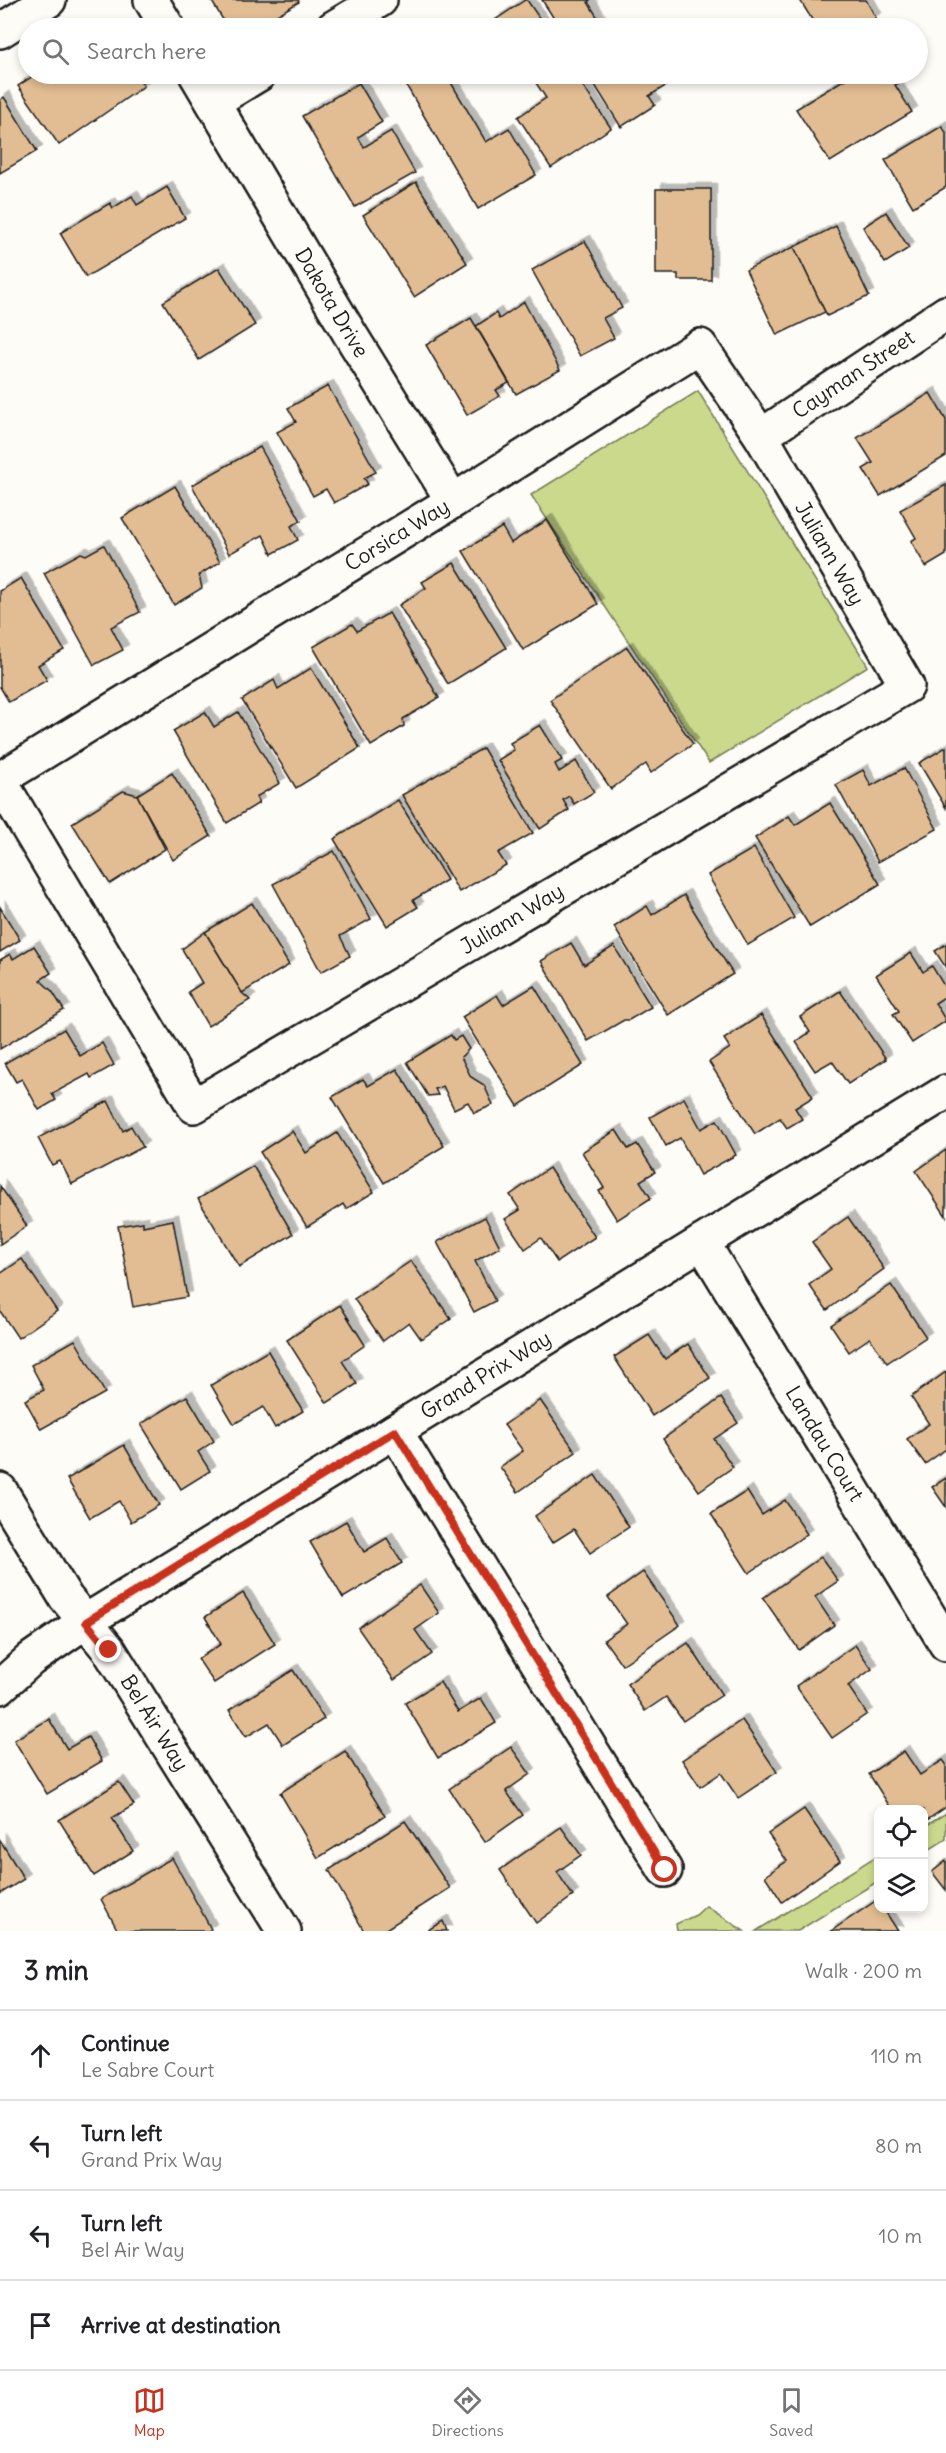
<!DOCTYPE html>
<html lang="en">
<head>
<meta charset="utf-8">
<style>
  body { margin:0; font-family:Delius,sans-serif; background:#f2f2f2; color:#202124 }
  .controls { position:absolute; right:18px; bottom:18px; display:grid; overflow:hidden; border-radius:12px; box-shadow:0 3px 9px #0003 }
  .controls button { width:54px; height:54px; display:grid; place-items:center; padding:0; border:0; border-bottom:2px solid #e0e0e0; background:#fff; color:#202124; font:30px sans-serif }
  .stop { position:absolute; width:18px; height:18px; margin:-14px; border:4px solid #c8321e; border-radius:50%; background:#fff }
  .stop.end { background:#c8321e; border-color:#fff; box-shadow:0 2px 6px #0008 }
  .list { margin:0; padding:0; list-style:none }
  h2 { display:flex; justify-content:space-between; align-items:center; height:78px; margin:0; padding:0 24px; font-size:26px }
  h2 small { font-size:20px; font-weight:400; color:#757577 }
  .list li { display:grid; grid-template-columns:39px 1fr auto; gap:18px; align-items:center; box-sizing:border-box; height:90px; padding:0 24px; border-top:2px solid #e0e0e0 }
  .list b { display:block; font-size:22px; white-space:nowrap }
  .list p { margin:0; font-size:20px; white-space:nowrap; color:#757577 }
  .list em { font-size:20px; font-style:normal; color:#757577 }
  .icon { flex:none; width:33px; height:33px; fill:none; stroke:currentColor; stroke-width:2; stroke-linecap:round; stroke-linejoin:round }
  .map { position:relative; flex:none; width:946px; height:1931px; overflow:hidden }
  .search { position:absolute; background:#fff; box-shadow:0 3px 9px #0003; left:18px; right:18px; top:18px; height:66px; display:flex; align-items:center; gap:15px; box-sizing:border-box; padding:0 21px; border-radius:33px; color:#757577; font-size:22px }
  .sheet { height:438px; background:#fff }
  nav { display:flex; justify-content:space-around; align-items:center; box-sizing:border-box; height:84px; border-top:2px solid #e0e0e0; background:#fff; font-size:16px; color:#757577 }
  nav a { display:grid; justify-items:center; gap:3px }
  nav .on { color:#c8321e }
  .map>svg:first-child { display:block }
</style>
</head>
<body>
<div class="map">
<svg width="946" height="1931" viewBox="0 0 946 1931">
  <defs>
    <filter id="shadow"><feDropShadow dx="5.5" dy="-5.5" stdDeviation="0" flood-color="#0004"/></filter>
  </defs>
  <rect width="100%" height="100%" fill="#fdfcf7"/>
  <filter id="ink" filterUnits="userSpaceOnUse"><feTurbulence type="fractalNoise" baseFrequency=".0167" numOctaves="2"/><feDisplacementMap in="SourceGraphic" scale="12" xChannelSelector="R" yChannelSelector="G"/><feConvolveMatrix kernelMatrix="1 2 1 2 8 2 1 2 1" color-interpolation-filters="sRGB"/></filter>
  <g filter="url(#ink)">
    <g fill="#cbd98d" stroke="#747a54" stroke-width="1.5">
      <path d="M698,391L868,666L709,763L531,495Z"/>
      <path d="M946,1813V1839L924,1853V1827Z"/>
      <path d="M878,1855V1881L798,1931H756Z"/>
      <path d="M706,1906L744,1931H677L676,1924L696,1915Z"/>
    </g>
    <g fill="#e2bd93" stroke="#1c1c1c" stroke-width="1.5" filter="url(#shadow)">
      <path d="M211,0H298L299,2L255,28H228Z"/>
      <path d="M525,0H527L546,28H501L495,20Z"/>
      <path d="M542,0H590L588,2L604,28H560Z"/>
      <path d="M800,0H866L876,18L858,28H817Z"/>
      <path d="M36,74H136L144,86L59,145L18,86Z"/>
      <path d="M410,74H446L486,142L509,128L536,175L478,209L402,78Z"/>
      <path d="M530,74H575L611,128L551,168L518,117L546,98Z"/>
      <path d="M588,74H667L672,82L649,96L655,105L621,127Z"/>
      <path d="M853,74H897L902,81L895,85L912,112L830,162L796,109Z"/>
      <path d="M359,83L382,122L358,137L364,147L391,131L415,173L355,207L302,116Z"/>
      <path d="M4,97L37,151L0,173V100Z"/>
      <path d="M942,126L946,133V187L913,207L885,160Z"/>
      <path d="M416,182L467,263L414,297L363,215Z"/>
      <path d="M167,187L185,218L86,277L60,233L110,203L113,208L132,196L137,205Z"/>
      <path d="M656,189H711V280H678V274H656Z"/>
      <path d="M886,212L909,248L885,263L863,227Z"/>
      <path d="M836,226L869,296L827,316L794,247Z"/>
      <path d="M585,241L622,308L603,318L614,338L580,356L532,270Z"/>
      <path d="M794,247L825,312L777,335L746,270Z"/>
      <path d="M219,268L255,325L199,360L163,302Z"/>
      <path d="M524,302L560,370L516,394L476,326L496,313L499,319Z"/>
      <path d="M471,318L509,383L496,390L500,396L467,415L426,345Z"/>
      <path d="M328,386L376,472L364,478L368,484L334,503L326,489L313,496L277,432L296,422L288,408Z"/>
      <path d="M930,393L946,420V456L880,496L863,469L873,463L857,438Z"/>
      <path d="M260,447L301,521L291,526L298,540L272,554L263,535L229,554L192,485Z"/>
      <path d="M946,485V555L926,567L911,541L916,538L900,510Z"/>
      <path d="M175,486L220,562L199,575L202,588L174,605L122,518Z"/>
      <path d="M547,520L598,604L523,650L463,551L502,527L511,543Z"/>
      <path d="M104,545L140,612L111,627L123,650L94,665L44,573L81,553L86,555Z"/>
      <path d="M454,563L506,648L448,684L399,605L426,588L422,582Z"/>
      <path d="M21,578L64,650L38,665L47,680L9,702L0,687V591Z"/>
      <path d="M389,613L439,698L403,719L404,726L371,746L313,647L352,624L357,631Z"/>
      <path d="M627,647L693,744L651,773L646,764L611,789L550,700Z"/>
      <path d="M311,668L360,748L296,788L242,700L274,680L278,689Z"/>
      <path d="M205,712L214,727L238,712L280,783L256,797L259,803L227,823L173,731Z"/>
      <path d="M540,725L562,760L555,764L559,772L576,761L594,792L574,804L569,796L563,800L569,810L540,829L498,760L514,750L510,743Z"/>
      <path d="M946,747V808L919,763Z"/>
      <path d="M483,748L533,833L498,853L506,865L459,892L402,795Z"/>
      <path d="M904,768L937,829L878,862L836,785L863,770L871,786Z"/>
      <path d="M172,773L211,836L173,860L137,795Z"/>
      <path d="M123,791L137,795L165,849L110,884L72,823Z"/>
      <path d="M398,800L447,880L413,900L418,907L387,926L334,839Z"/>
      <path d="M830,803L880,884L810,927L755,838L789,816L795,825Z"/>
      <path d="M754,848L794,918L748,945L708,875Z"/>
      <path d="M334,851L371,919L340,936L350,956L321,972L273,884Z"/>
      <path d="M684,895L733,974L668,1015L614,927L647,906L652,915Z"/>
      <path d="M252,903L289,965L242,993L205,932Z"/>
      <path d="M0,907L20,940L0,952Z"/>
      <path d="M205,932L242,993L250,1000L208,1026L188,992L202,983L182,949Z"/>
      <path d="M571,943L584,965L614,946L651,1007L629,1020H624L588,1041L541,961Z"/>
      <path d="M946,944V968L935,951Z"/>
      <path d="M34,946L51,973L40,980L52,991L64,1010L0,1049V960L10,954L13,959Z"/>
      <path d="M911,953L923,972L932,966L946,989V996L935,1003L946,1021L912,1043L893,1014L899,1011L876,975Z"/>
      <path d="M534,986L583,1065L518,1106L462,1017L497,995L503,1005Z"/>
      <path d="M840,991L886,1059L848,1084L832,1061L815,1071L796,1042L810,1032L800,1017Z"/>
      <path d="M761,1015L813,1097L795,1108L802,1119L787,1128L780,1118L755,1134L709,1062L730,1048L724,1039Z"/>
      <path d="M64,1029L80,1056L102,1043L114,1065L91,1078L89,1074L52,1094L56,1100L39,1110L22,1079L16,1082L5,1063Z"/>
      <path d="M451,1035L454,1040L461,1036L469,1049L461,1057L471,1077L484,1085L493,1105L474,1113L468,1102L454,1109L443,1086L435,1089L438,1095L428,1096L407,1062Z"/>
      <path d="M397,1069L444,1146L384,1183L332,1097L363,1079L368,1086Z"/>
      <path d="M684,1098L701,1129L717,1120L736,1155L700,1175L680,1138L666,1146L650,1117Z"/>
      <path d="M108,1101L123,1131L131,1126L143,1147L72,1184L60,1161L52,1165L38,1138Z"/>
      <path d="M616,1130L628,1149L637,1144L655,1172L640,1181L651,1198L617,1220L599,1191L604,1188L582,1152Z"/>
      <path d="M292,1131L306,1153L337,1133L374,1192L346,1209L343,1204L307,1227L260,1152Z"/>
      <path d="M946,1150V1216L916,1171Z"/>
      <path d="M253,1166L293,1234L239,1267L198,1199Z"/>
      <path d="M549,1168L595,1237L557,1262L541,1238L525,1249L505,1219L520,1210L510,1195Z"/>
      <path d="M0,1186L27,1226L0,1244Z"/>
      <path d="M485,1217L500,1247L475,1261L495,1301L474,1312L437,1242Z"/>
      <path d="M848,1217L884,1269L827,1310L809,1285L831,1269L812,1242Z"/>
      <path d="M173,1220L187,1297L133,1307L118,1226L143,1222V1226Z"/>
      <path d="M22,1259L57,1311L18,1338L0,1311V1274Z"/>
      <path d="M411,1261L451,1319L421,1339L409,1322L383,1341L354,1299Z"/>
      <path d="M891,1285L926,1337L887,1363L870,1338L849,1352L831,1325Z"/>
      <path d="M340,1305L365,1345L342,1361L357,1384L327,1403L287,1340Z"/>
      <path d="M649,1335L665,1359L688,1344L710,1378L652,1416L614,1357Z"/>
      <path d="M75,1340L105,1393L41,1429L25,1400L44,1390L31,1365Z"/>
      <path d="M268,1351L303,1411L275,1428L263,1407L234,1424L211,1385Z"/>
      <path d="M946,1372V1449L925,1464L907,1439L929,1424L911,1397Z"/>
      <path d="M187,1396L214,1441L198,1452L210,1471L181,1489L141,1424Z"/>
      <path d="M721,1398L738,1423L714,1439L733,1467L699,1491L663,1439Z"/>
      <path d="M540,1400L576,1452L518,1492L500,1467L523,1451L504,1425Z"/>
      <path d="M124,1445L159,1505L131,1522L119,1501L90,1518L67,1479Z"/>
      <path d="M595,1475L629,1527L590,1553L574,1529L552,1543L535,1516Z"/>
      <path d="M946,1478V1507L932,1487Z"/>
      <path d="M747,1491L762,1515L785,1500L807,1534L749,1573L711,1514Z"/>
      <path d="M346,1521L364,1552L387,1538L402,1563L343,1598L310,1542Z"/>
      <path d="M821,1557L838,1581L815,1597L834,1625L799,1650L763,1598Z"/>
      <path d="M643,1572L680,1625L622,1665L604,1640L627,1624L608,1597Z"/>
      <path d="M420,1585L439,1613L415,1630L432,1654L394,1680L358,1628Z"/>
      <path d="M243,1593L275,1644L214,1683L198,1659L221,1644L205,1617Z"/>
      <path d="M688,1643L722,1695L683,1721L666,1697L645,1711L627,1684Z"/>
      <path d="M855,1645L872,1669L848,1686L867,1714L832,1738L796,1686Z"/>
      <path d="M293,1670L324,1719L283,1745L269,1723L246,1737L229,1710Z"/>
      <path d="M440,1682L458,1712L481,1698L496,1723L438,1758L405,1703Z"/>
      <path d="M49,1719L67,1749L88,1737L102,1761L47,1794L14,1740Z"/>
      <path d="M742,1720L777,1772L738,1798L721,1773L700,1787L682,1760Z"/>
      <path d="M511,1747L530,1774L506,1791L523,1815L485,1842L449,1789Z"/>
      <path d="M345,1751L385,1816L318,1858L280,1793Z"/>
      <path d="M904,1751L920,1775L943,1760L946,1764V1807L924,1822V1810H892L869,1774Z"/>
      <path d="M119,1782L134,1805L112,1818L133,1851L94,1876L59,1820Z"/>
      <path d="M804,1809L840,1861L782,1902L765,1876L787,1861L768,1834Z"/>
      <path d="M405,1821L450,1888L383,1931H364L329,1870Z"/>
      <path d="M561,1827L581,1855L557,1872L573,1896L536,1923L500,1870Z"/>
      <path d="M0,1840L24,1879L0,1894Z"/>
      <path d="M172,1858L211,1929L208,1931H118L101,1899Z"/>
      <path d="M946,1861V1890L932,1872Z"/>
      <path d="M877,1900L878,1908H883L898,1931H831Z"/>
      <path d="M443,1921L447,1931H426Z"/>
    </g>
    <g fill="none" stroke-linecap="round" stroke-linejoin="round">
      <g stroke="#1c1c1c" stroke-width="38">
        <g id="minor">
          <path d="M151,0L168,28"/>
          <path d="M333,28L380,0"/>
          <path d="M0,31L49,0"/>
          <path id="s1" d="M196,74L350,334L453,501"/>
          <path d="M213,102L259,74"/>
          <path id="s2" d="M761,436L946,313"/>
          <path id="s3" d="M0,779L453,501L700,346L761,436L907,686L194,1106L0,781"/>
          <path id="s4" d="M702,1242L946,1644"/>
          <path d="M395,1431L665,1870"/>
          <path id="s5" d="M0,1490L66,1598L109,1650L284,1931"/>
          <path id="s6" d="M0,1687L31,1659L86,1621L946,1092"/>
        </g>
      </g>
      <use href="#minor" stroke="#fdfcf7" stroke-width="33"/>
    </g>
  </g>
  <g fill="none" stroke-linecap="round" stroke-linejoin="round" filter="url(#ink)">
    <path stroke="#c8321e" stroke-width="8" d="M109,1650L86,1622L395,1431L665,1870"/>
  </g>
  <g text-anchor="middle" stroke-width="4.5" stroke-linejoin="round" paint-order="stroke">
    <g font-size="21" fill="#1c1c1c" stroke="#fdfcf7">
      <text dy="7" stroke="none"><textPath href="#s1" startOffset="266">Dakota Drive</textPath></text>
      <text dy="7" stroke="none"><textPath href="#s2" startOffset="111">Cayman Street</textPath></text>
      <text dy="7" stroke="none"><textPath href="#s3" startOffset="466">Corsica Way</textPath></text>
      <text dy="7" stroke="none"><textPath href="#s3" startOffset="1068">Juliann Way</textPath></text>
      <text transform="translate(512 919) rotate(-31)" y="7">Juliann Way</text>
      <text dy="7" stroke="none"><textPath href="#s6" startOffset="578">Grand Prix Way</textPath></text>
      <text dy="7" stroke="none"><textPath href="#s4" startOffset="236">Landau Court</textPath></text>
      <text dy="7" stroke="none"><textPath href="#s5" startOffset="280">Bel Air Way</textPath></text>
    </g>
  </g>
</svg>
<div class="controls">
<button><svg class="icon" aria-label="locate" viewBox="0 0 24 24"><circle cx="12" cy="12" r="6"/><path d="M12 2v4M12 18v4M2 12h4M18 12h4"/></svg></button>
<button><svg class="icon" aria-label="layers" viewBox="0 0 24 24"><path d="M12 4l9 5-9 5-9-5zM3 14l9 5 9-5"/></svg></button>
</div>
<div class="stop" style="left:665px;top:1870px"></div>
<div class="stop end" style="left:109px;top:1650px"></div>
<div class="search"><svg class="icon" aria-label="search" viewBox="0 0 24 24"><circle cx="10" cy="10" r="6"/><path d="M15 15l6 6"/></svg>Search here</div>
</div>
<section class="sheet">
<h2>3 min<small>Walk · 200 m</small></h2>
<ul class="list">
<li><svg class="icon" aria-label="ahead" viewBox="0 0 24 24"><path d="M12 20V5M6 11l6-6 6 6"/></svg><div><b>Continue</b><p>Le Sabre Court</p></div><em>110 m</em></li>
<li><svg class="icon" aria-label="left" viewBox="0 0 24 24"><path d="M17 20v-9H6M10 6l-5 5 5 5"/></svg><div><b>Turn left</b><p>Grand Prix Way</p></div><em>80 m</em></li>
<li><svg class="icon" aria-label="left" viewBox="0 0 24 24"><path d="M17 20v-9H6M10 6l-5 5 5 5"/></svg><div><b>Turn left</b><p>Bel Air Way</p></div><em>10 m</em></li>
<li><svg class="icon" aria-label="arrive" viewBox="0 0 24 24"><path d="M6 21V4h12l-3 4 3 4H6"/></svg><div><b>Arrive at destination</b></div></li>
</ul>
</section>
<nav>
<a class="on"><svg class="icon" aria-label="map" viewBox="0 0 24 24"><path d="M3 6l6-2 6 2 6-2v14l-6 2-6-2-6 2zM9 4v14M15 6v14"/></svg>Map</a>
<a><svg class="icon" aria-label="directions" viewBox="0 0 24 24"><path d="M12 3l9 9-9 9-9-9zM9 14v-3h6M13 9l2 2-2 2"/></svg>Directions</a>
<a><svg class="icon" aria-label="saved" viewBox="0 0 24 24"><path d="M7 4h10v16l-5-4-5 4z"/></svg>Saved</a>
</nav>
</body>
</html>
